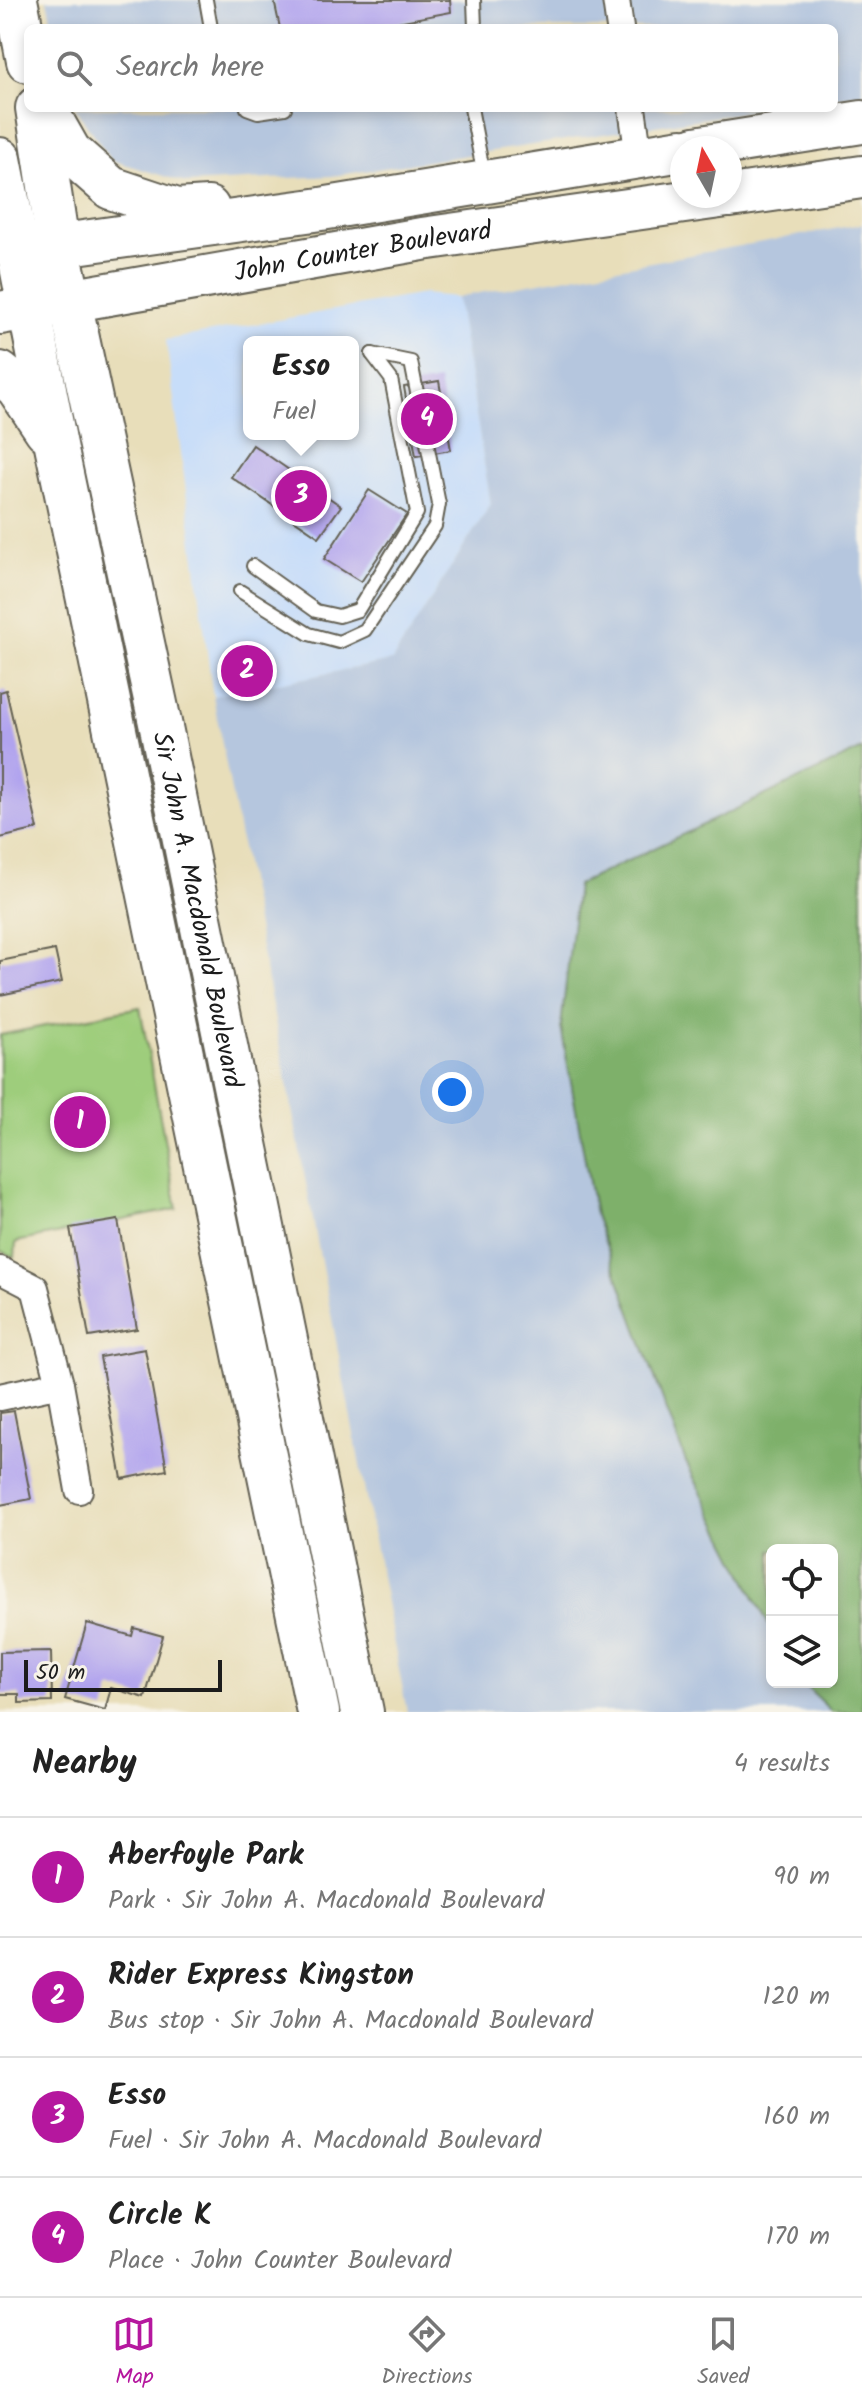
<!DOCTYPE html>
<html lang="en">
<head>
<meta charset="utf-8">
<style>
  body { margin:0; font-family:Kalam,sans-serif; background:#f2f2f2; color:#222 }
  .controls { position:absolute; right:24px; bottom:24px; display:grid; overflow:hidden; border-radius:12px; box-shadow:0 4px 12px #0003 }
  .controls button { width:72px; height:72px; display:grid; place-items:center; padding:0; border:0; border-bottom:2px solid #e0e0e0; background:#fff; color:#222; font:40px sans-serif }
  .compass { position:absolute; left:670px; top:136px; width:72px; height:72px; border-radius:50%; background:#fff; box-shadow:0 4px 12px #0003; rotate:351deg }
  .scale { position:absolute; left:24px; bottom:20px; width:198px; box-sizing:border-box; padding-left:8px; border:4px solid #1c1c1c; border-top:0; font-size:22px; line-height:28px; white-space:nowrap; color:#1c1c1c; -webkit-text-stroke:6px #f7f3e8; paint-order:stroke }
  .you { position:absolute; left:452px; top:1092px; width:28px; height:28px; margin:-20px; border:6px solid #fff; border-radius:50%; background:#1a73e8; box-shadow:0 0 0 12px #1a73e833 }
  .badge { display:grid; place-items:center; width:52px; height:52px; border-radius:50%; background:#b5179e; color:#fff; font-size:26px; font-weight:700 }
  .pin { position:absolute; translate:-50% -50%; border:4px solid #fff; box-shadow:0 2px 8px #0006 }
  .popup { position:absolute; left:243px; top:336px; width:116px; height:104px; box-sizing:border-box; display:grid; place-content:center; border-radius:12px; background:#fff; filter:drop-shadow(0 2px 6px #0005); font-size:26px; white-space:nowrap; color:#767676 }
  .popup b { font-size:30px; color:#222 }
  .popup::after { content:''; position:absolute; left:50%; top:100%; margin-left:-16px; border:16px solid transparent; border-top-color:#fff }
  .list { margin:0; padding:0; list-style:none }
  h2 { display:flex; justify-content:space-between; align-items:center; height:104px; margin:0; padding:0 32px; font-size:34px }
  h2 small { font-size:26px; font-weight:400; color:#767676 }
  .list li { display:grid; grid-template-columns:52px 1fr auto; gap:24px; align-items:center; box-sizing:border-box; height:120px; padding:0 32px; border-top:2px solid #e0e0e0 }
  .list b { display:block; font-size:30px; white-space:nowrap }
  .list p { margin:0; font-size:26px; white-space:nowrap; color:#767676 }
  .list em { font-size:26px; font-style:normal; color:#767676 }
  .icon { flex:none; width:44px; height:44px; fill:none; stroke:currentColor; stroke-width:2; stroke-linecap:round; stroke-linejoin:round }
  .map { position:relative; flex:none; width:862px; height:1712px; overflow:hidden }
  .search { position:absolute; background:#fff; box-shadow:0 4px 12px #0003; left:24px; right:24px; top:24px; height:88px; display:flex; align-items:center; gap:20px; box-sizing:border-box; padding:0 28px; border-radius:12px; color:#767676; font-size:30px }
  .sheet { height:584px; background:#fff }
  nav { display:flex; justify-content:space-around; align-items:center; box-sizing:border-box; height:112px; border-top:2px solid #e0e0e0; background:#fff; font-size:22px; color:#767676 }
  nav a { display:grid; justify-items:center; gap:4px }
  nav .on { color:#b5179e }
  .map>svg:first-child { display:block }
</style>
</head>
<body>
<div class="map">
<svg width="862" height="1712" viewBox="0 0 862 1712">
  <rect width="100%" height="100%" fill="#f7f3e8"/>
  <filter id="ink" filterUnits="userSpaceOnUse"><feTurbulence type="fractalNoise" baseFrequency=".0125" numOctaves="2"/><feDisplacementMap in="SourceGraphic" scale="16" xChannelSelector="R" yChannelSelector="G"/><feConvolveMatrix kernelMatrix="1 2 1 2 8 2 1 2 1" color-interpolation-filters="sRGB"/></filter>
  <filter id="wash" filterUnits="userSpaceOnUse"><feTurbulence type="fractalNoise" baseFrequency=".006" numOctaves="4" result="noise"/><feDisplacementMap in="SourceGraphic" scale="32" xChannelSelector="R" yChannelSelector="G"/><feGaussianBlur stdDeviation="1.8" result="paint"/><feColorMatrix in="noise" values="0 0 0 0 0 0 0 0 0 0 0 0 0 0 0 0 0 1.4 0 .05"/><feComposite in="paint" operator="in"/></filter>
  <g filter="url(#wash)">
    <rect width="100%" height="100%" fill="#e8deba"/>
    <path fill="#c7ddf9" fill-rule="evenodd" d="M423,294L457,297L491,504L392,661L213,696L166,340ZM249,342H353V434H249Z"/>
    <g fill="#b5c6de" fill-rule="evenodd">
      <path d="M47,0H862V94L834,98V28H53Z"/>
      <path d="M75,108H771L332,176L186,183L111,160Z"/>
      <path d="M862,224V1712H407L213,696L392,661L491,504L457,297ZM772,1550H832V1682H772Z"/>
    </g>
    <path fill="#9ecd7b" stroke="#5d744c" stroke-width="2" d="M140,1007L177,1209L16,1242L15,1257L0,1251V1035Z"/>
    <path fill="#7eb06b" stroke="#4d6644" stroke-width="2" d="M862,749V1712H832L801,1682H832V1550H772V1631L686,1462L595,1215L561,1027L577,885Z"/>
    <g id="blocks">
      <g fill="#b0a3ee">
        <path d="M274,0H450L451,12L366,28H280Z"/>
        <path d="M439,381L451,450L416,456L404,387Z"/>
        <path d="M253,445L341,506L319,537L231,477Z"/>
        <path d="M369,490L407,514L361,582L324,559Z"/>
        <path d="M6,690L38,829L0,838V692Z"/>
        <path d="M55,950L62,982L0,995V961Z"/>
        <path d="M118,1220L137,1329L89,1337L70,1228Z"/>
        <path d="M145,1349L167,1470L122,1479L100,1357Z"/>
        <path d="M14,1411L31,1499L0,1505V1413Z"/>
        <path d="M87,1623L132,1636L134,1628L163,1636L145,1698L111,1688L105,1710L65,1699Z"/>
        <path d="M51,1651L52,1702L19,1703V1694H0V1652Z"/>
      </g>
    </g>
  </g>
  <g filter="url(#ink)">
    <use href="#blocks" fill-opacity="0" stroke="#636053" stroke-width="2"/>
    <g fill="none" stroke-linecap="round" stroke-linejoin="round">
      <g stroke="#636053" stroke-width="16">
        <g id="lane">
          <path d="M206,0L211,28"/>
          <path d="M474,0L475,28"/>
          <path d="M247,108L258,112L285,108"/>
          <path d="M471,108L484,176"/>
          <path d="M253,566L316,611L339,616L358,610L417,513L391,379L372,354"/>
          <path d="M240,591L309,634L339,642L365,630L435,526L439,504L411,362L372,354"/>
        </g>
      </g>
      <g stroke="#636053" stroke-width="30">
        <g id="street">
          <path d="M616,0L620,28"/>
          <path d="M632,108L639,157"/>
          <path d="M0,1270L35,1288L60,1384L79,1490"/>
          <path d="M0,1397L60,1384"/>
        </g>
      </g>
      <g stroke="#636053" stroke-width="46">
        <g id="primary">
          <path d="M16,0L28,61"/>
          <path id="s1" d="M37,108L58,245L162,732L362,1712"/>
          <path d="M45,108L70,152L111,188L177,210L208,208"/>
          <path d="M695,148L862,122"/>
          <path d="M0,159L56,445L318,1712"/>
          <path d="M730,196L862,177"/>
          <path d="M33,249L321,209L682,150"/>
          <path id="s2" d="M0,313L422,239L727,196"/>
          <path d="M0,373L17,387L46,430"/>
        </g>
      </g>
      <use href="#lane" stroke="#fff" stroke-width="12"/>
      <use href="#street" stroke="#fff" stroke-width="26"/>
      <use href="#primary" stroke="#fff" stroke-width="42"/>
    </g>
  </g>
  <g text-anchor="middle" stroke-width="6" stroke-linejoin="round" paint-order="stroke">
    <g font-size="26" fill="#1c1c1c" stroke="#f7f3e8">
      <text dy="9" stroke="none"><textPath href="#s2" startOffset="368">John Counter Boulevard</textPath></text>
      <text dy="9" stroke="none"><textPath href="#s1" startOffset="818">Sir John A. Macdonald Boulevard</textPath></text>
    </g>
  </g>
</svg>
<div class="controls">
<button><svg class="icon" aria-label="locate" viewBox="0 0 24 24"><circle cx="12" cy="12" r="6"/><path d="M12 2v4M12 18v4M2 12h4M18 12h4"/></svg></button>
<button><svg class="icon" aria-label="layers" viewBox="0 0 24 24"><path d="M12 4l9 5-9 5-9-5zM3 14l9 5 9-5"/></svg></button>
</div>
<svg class="compass" viewBox="-18 -18 36 36"><path d="M0-13l5 13h-10z" fill="#e53935"/><path d="M0 13l5-13h-10z" fill="#767676"/></svg>
<div class="scale">50 m</div>
<div class="you"></div>
<div class="pin badge" style="left:80px;top:1122px">1</div>
<div class="pin badge" style="left:247px;top:671px">2</div>
<div class="pin badge" style="left:301px;top:496px">3</div>
<div class="popup"><b>Esso</b>Fuel</div>
<div class="pin badge" style="left:427px;top:419px">4</div>
<div class="search"><svg class="icon" aria-label="search" viewBox="0 0 24 24"><circle cx="10" cy="10" r="6"/><path d="M15 15l6 6"/></svg>Search here</div>
</div>
<section class="sheet">
<h2>Nearby<small>4 results</small></h2>
<ul class="list">
<li><span class="badge">1</span><div><b>Aberfoyle Park</b><p>Park · Sir John A. Macdonald Boulevard</p></div><em>90 m</em></li>
<li><span class="badge">2</span><div><b>Rider Express Kingston</b><p>Bus stop · Sir John A. Macdonald Boulevard</p></div><em>120 m</em></li>
<li><span class="badge">3</span><div><b>Esso</b><p>Fuel · Sir John A. Macdonald Boulevard</p></div><em>160 m</em></li>
<li><span class="badge">4</span><div><b>Circle K</b><p>Place · John Counter Boulevard</p></div><em>170 m</em></li>
</ul>
</section>
<nav>
<a class="on"><svg class="icon" aria-label="map" viewBox="0 0 24 24"><path d="M3 6l6-2 6 2 6-2v14l-6 2-6-2-6 2zM9 4v14M15 6v14"/></svg>Map</a>
<a><svg class="icon" aria-label="directions" viewBox="0 0 24 24"><path d="M12 3l9 9-9 9-9-9zM9 14v-3h6M13 9l2 2-2 2"/></svg>Directions</a>
<a><svg class="icon" aria-label="saved" viewBox="0 0 24 24"><path d="M7 4h10v16l-5-4-5 4z"/></svg>Saved</a>
</nav>
</body>
</html>
